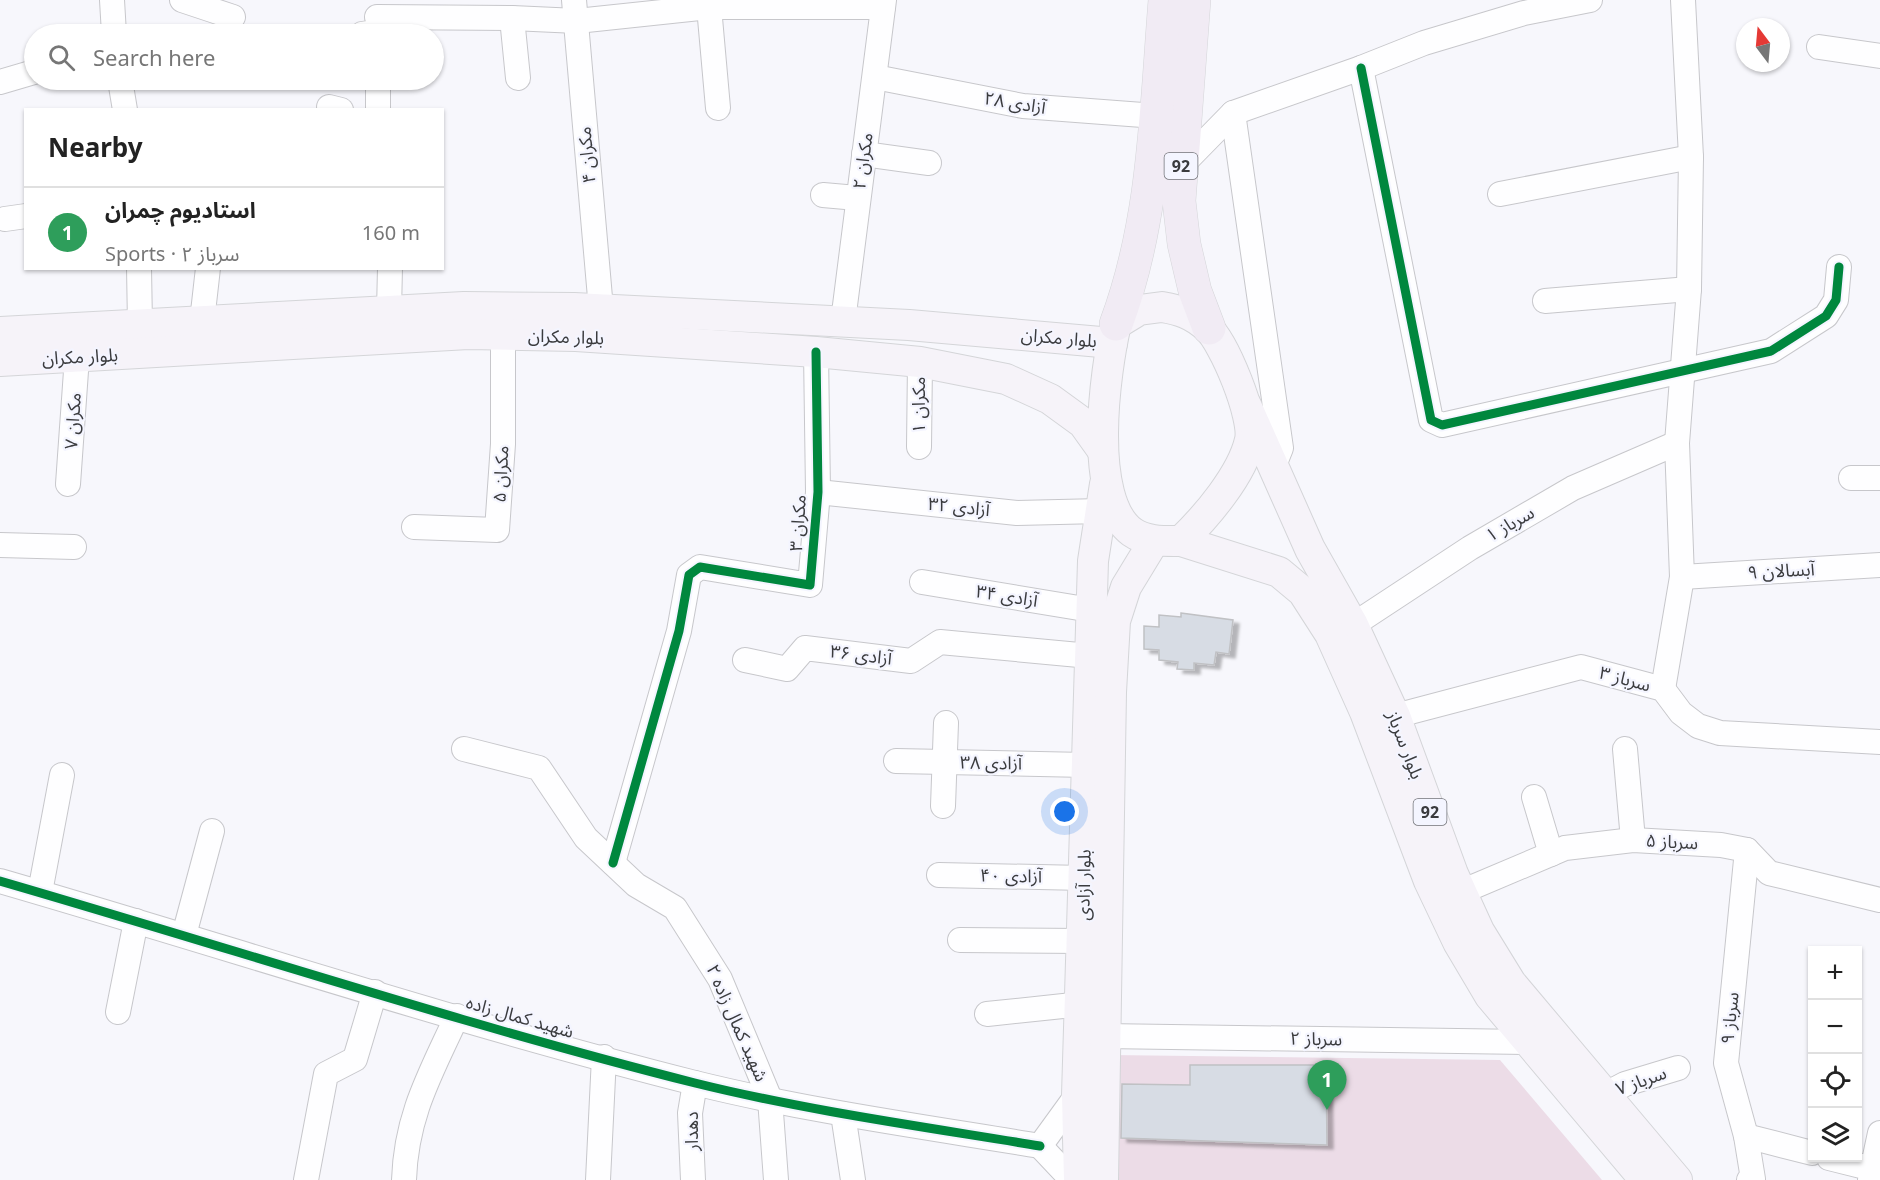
<!DOCTYPE html>
<html lang="en">
<head>
<meta charset="utf-8">
<style>
  body { margin:0; font-family:"Noto Sans","Noto Sans Arabic",sans-serif; background:#f2f2f2; color:#222 }
  .controls { position:absolute; right:18px; bottom:18px; display:grid; overflow:hidden; border-radius:0px; box-shadow:0 2px 4px #0004 }
  .controls button { width:54px; height:54px; display:grid; place-items:center; padding:0; border:0; border-bottom:2px solid #e0e0e0; background:#fff; color:#222; font:30px sans-serif }
  .compass { position:absolute; left:1736px; top:18px; width:54px; height:54px; border-radius:50%; background:#fff; box-shadow:0 2px 4px #0004; rotate:344deg }
  .you { position:absolute; left:1065px; top:812px; width:21px; height:21px; margin:-15px; border:4px solid #fff; border-radius:50%; background:#1a73e8; box-shadow:0 0 0 9px #1a73e833 }
  .badge { display:grid; place-items:center; width:39px; height:39px; border-radius:50%; background:#db2777; color:#fff; font-size:20px; font-weight:700 }
  .pin { position:absolute; translate:-50% -50px; filter:drop-shadow(0 2px 3px #0008) }
  .pin::after { content:''; position:absolute; top:32px; width:21px; height:18px; background:inherit; clip-path:polygon(0 0,100% 0,50% 100%) }
  .list { margin:0; padding:0; list-style:none }
  h2 { display:flex; justify-content:space-between; align-items:center; height:78px; margin:0; padding:0 24px; font-size:26px }
  h2 small { font-size:20px; font-weight:400; color:#767676 }
  .list li { display:grid; grid-template-columns:39px 1fr auto; gap:18px; align-items:center; box-sizing:border-box; height:84px; padding:0 24px; border-top:2px solid #e0e0e0 }
  .list b { display:block; font-size:22px; white-space:nowrap }
  .list p { margin:0; font-size:20px; white-space:nowrap; color:#767676 }
  .list em { font-size:20px; font-style:normal; color:#767676 }
  .icon { flex:none; width:33px; height:33px; fill:none; stroke:currentColor; stroke-width:2; stroke-linecap:round; stroke-linejoin:round }
  .map { position:relative; flex:none; width:1880px; height:1180px; overflow:hidden }
  .search { position:absolute; background:#fff; box-shadow:0 2px 4px #0004; left:24px; top:24px; width:420px; height:66px; display:flex; align-items:center; gap:15px; box-sizing:border-box; padding:0 21px; border-radius:33px; color:#767676; font-size:22px }
  .panel { position:absolute; background:#fff; box-shadow:0 2px 4px #0004; left:24px; top:108px; width:420px; height:162px; border-radius:0px }
  .map>svg:first-child { display:block }
</style>
</head>
<body>
<div class="map">
<svg width="1880" height="1180" viewBox="0 0 1880 1180">
  <defs>
    <filter id="shadow"><feDropShadow dx="6" dy="4" stdDeviation="1.5" flood-color="#0004"/></filter>
  </defs>
  <rect width="100%" height="100%" fill="#f7f7fc"/>
  <path fill="#ecdce7" d="M1111,1055L1500,1060L1602,1180H1111Z"/>
  <g fill="#d7dce4" stroke="#c0c1c4" stroke-width="1.5" filter="url(#shadow)">
    <path d="M1181,613L1233,620L1229,654L1216,652L1214,665L1194,663V670L1177,669L1178,662L1159,660V650L1144,649V626L1159,627V615L1181,617Z"/>
    <path d="M1190,1065H1326L1327,1145L1121,1138L1122,1084L1190,1085Z"/>
  </g>
  <g fill="none" stroke-linecap="round" stroke-linejoin="round">
    <g stroke="#c7c7cb" stroke-width="26">
      <g id="minor">
        <path d="M112,0L114,34"/>
        <path d="M182,0L233,17"/>
        <path d="M574,0L601,309"/>
        <path d="M709,7L718,108"/>
        <path d="M377,17L512,18L577,21L709,7H883"/>
        <path d="M512,18L518,78"/>
        <path d="M362,34L376,32"/>
        <path d="M1819,47L1880,56"/>
        <path d="M1361,68L1431,420L1442,425L1771,351L1826,316L1836,300L1839,267"/>
        <path d="M875,77L1023,106L1156,116"/>
        <path d="M120,80L125,110"/>
        <path d="M378,80V110"/>
        <path d="M0,82L34,72"/>
        <path d="M329,107L341,110"/>
        <path d="M1233,113L1281,448L1273,468"/>
        <path d="M864,154L929,163"/>
        <path d="M1181,166L1233,113L1361,68L1424,43L1524,13L1590,0"/>
        <path d="M1500,194L1691,157"/>
        <path d="M823,195L857,198"/>
        <path d="M5,219L26,216"/>
        <path d="M139,268L140,324"/>
        <path d="M1545,301L1689,289"/>
        <path d="M389,310L390,268"/>
        <path d="M202,321L208,268"/>
        <path d="M843,321L884,0"/>
        <path d="M919,447L920,362"/>
        <path d="M1851,478H1880"/>
        <path d="M68,484L77,357"/>
        <path d="M818,492L1017,513L1101,511"/>
        <path d="M414,527L497,530L503,444V334"/>
        <path d="M0,545L74,547"/>
        <path d="M1682,577L1880,565"/>
        <path d="M922,582L1091,610"/>
        <path d="M1353,625L1470,548L1573,488L1677,443"/>
        <path d="M745,660L787,669L805,648L911,661L940,642L1090,656"/>
        <path d="M1663,689L1682,577L1677,443L1689,289L1691,157L1683,0"/>
        <path d="M1395,716L1581,667L1663,689L1681,713L1698,726L1720,733L1880,742"/>
        <path d="M464,749L539,768L586,838L636,885L675,908L720,979L770,1099L776,1180"/>
        <path d="M1625,749L1633,840"/>
        <path d="M896,761L1086,765"/>
        <path d="M1534,797L1551,854"/>
        <path d="M943,806L946,723"/>
        <path d="M1747,850L1726,1063L1746,1136L1753,1179L1749,1180"/>
        <path d="M613,863L679,631L689,575L700,567L810,585L818,492L816,352"/>
        <path d="M939,875L1084,878"/>
        <path d="M0,881C231,948 461,1024 695,1083C808,1111 925,1127 1040,1146"/>
        <path d="M40,892L62,775"/>
        <path d="M1461,892L1565,848L1633,840L1721,845L1747,850L1769,873L1880,900"/>
        <path d="M184,935L212,831"/>
        <path d="M960,940L1083,941"/>
        <path d="M118,1012L136,921"/>
        <path d="M987,1014L1082,1004"/>
        <path d="M1104,1036L1527,1042"/>
        <path d="M1604,1095L1625,1084L1678,1068"/>
        <path d="M843,1114L853,1180"/>
        <path d="M1746,1136L1812,1153"/>
        <path d="M1040,1146L1077,1095"/>
        <path d="M1040,1146L1072,1180"/>
        <path d="M1829,1158L1873,1169"/>
        <path d="M306,1180L326,1074L355,1059L375,992"/>
        <path d="M404,1180C406,1115 431,1073 457,1016"/>
        <path d="M598,1180L604,1057"/>
        <path d="M693,1180L690,1113L695,1083"/>
        <path d="M1870,1180L1880,1133"/>
      </g>
    </g>
    <g stroke="#d4d5d8" stroke-width="32">
      <g id="major">
        <path d="M1162,307C1180,310 1192,314 1207,327C1224,342 1255,417 1250,440C1242,475 1206,517 1181,541C1165,541 1146,542 1132,532C1087,499 1105,371 1116,324L1139,310Z"/>
        <path d="M0,332L464,307L574,308L909,325L1112,343"/>
        <path d="M0,361L468,334L576,336L816,352L920,362L1006,379L1050,399L1083,423L1103,451"/>
        <path d="M1246,405L1310,549L1353,625L1395,716L1453,874L1479,931L1511,983L1677,1180"/>
        <path d="M1181,541L1279,572L1303,592L1330,634L1365,712L1429,881L1458,942L1490,996L1645,1180"/>
        <path d="M1079,1180L1077,1095L1093,561L1105,484"/>
        <path d="M1103,1180L1111,692L1115,621L1126,587L1154,541"/>
      </g>
    </g>
    <g stroke="#d4d5d8" stroke-width="34">
      <g id="highway">
        <path d="M1194,0L1179,201L1184,244L1195,291L1209,328"/>
        <path d="M1116,324C1155,220 1156,109 1165,0"/>
      </g>
    </g>
    <use href="#minor" stroke="#fefeff" stroke-width="24"/>
    <use href="#major" stroke="#f6f3f9" stroke-width="30"/>
    <use href="#highway" stroke="#f1ebf4" stroke-width="33"/>
    <g stroke="#f4f5ff" stroke-width="13">
      <g id="cycleway">
        <path d="M1361,68L1431,420L1442,425L1771,351L1826,316L1836,300L1839,267"/>
        <path d="M613,863L679,631L689,575L700,567L810,585L818,492L816,352"/>
        <path d="M0,881C231,948 461,1024 695,1083C808,1111 925,1127 1040,1146"/>
      </g>
    </g>
    <use href="#cycleway" stroke="#00873e" stroke-width="9"/>
  </g>
  <g text-anchor="middle" stroke-width="4.5" stroke-linejoin="round" paint-order="stroke">
    <g fill="#f4f5ff" stroke="#727378" stroke-width="1.5">
      <rect x="1164.5" y="153" width="33" height="26" rx="4.5"/>
      <rect x="1413.5" y="799" width="33" height="26" rx="4.5"/>
    </g>
    <g font-size="16" font-weight="bold" fill="#3a3b3e">
      <text x="1181" y="172">92</text>
      <text x="1430" y="818">92</text>
    </g>
    <g font-size="18" fill="#3a3b3e" stroke="#f4f5ff">
      <text transform="translate(1015 103) rotate(9)" y="6">آزادی ۲۸</text>
      <text transform="translate(587 155) rotate(-95)" y="6">مکران ۴</text>
      <text transform="translate(863 161) rotate(-82)" y="6">مکران ۲</text>
      <text transform="translate(566 337) rotate(2)" y="6">بلوار مکران</text>
      <text transform="translate(1059 338) rotate(5)" y="6">بلوار مکران</text>
      <text transform="translate(80 357) rotate(-3)" y="6">بلوار مکران</text>
      <text transform="translate(919 405) rotate(-90)" y="6">مکران ۱</text>
      <text transform="translate(73 421) rotate(-86)" y="6">مکران ۷</text>
      <text transform="translate(501 474) rotate(-87)" y="6">مکران ۵</text>
      <text transform="translate(959 507) rotate(6)" y="6">آزادی ۳۲</text>
      <text transform="translate(798 523) rotate(-86)" y="6">مکران ۳</text>
      <text transform="translate(1510 524) rotate(-30)" y="6">سرباز ۱</text>
      <text transform="translate(1781 571) rotate(-3)" y="6">آبسالان ۹</text>
      <text transform="translate(1007 596) rotate(9)" y="6">آزادی ۳۴</text>
      <text transform="translate(861 655) rotate(7)" y="6">آزادی ۳۶</text>
      <text transform="translate(1625 679) rotate(15)" y="6">سرباز ۳</text>
      <text transform="translate(1405 745) rotate(69)" y="6">بلوار سرباز</text>
      <text transform="translate(991 763) rotate(1)" y="6">آزادی ۳۸</text>
      <text transform="translate(1672 842) rotate(3)" y="6">سرباز ۵</text>
      <text transform="translate(1011 876) rotate(1)" y="6">آزادی ۴۰</text>
      <text transform="translate(1084 885) rotate(-89)" y="6">بلوار آزادی</text>
      <text transform="translate(520 1017) rotate(16)" y="6">شهید کمال زاده</text>
      <text transform="translate(1730 1018) rotate(-84)" y="6">سرباز ۹</text>
      <text transform="translate(737 1023) rotate(66)" y="6">شهید کمال زاده ۲</text>
      <text transform="translate(1316 1039) rotate(1)" y="6">سرباز ۲</text>
      <text transform="translate(1641 1081) rotate(-20)" y="6">سرباز ۷</text>
      <text transform="translate(692 1131) rotate(-90)" y="6">دهدار</text>
    </g>
  </g>
</svg>
<div class="controls">
<button>+</button>
<button>−</button>
<button><svg class="icon" aria-label="locate" viewBox="0 0 24 24"><circle cx="12" cy="12" r="6"/><path d="M12 2v4M12 18v4M2 12h4M18 12h4"/></svg></button>
<button><svg class="icon" aria-label="layers" viewBox="0 0 24 24"><path d="M12 4l9 5-9 5-9-5zM3 14l9 5 9-5"/></svg></button>
</div>
<svg class="compass" viewBox="-18 -18 36 36"><path d="M0-13l5 13h-10z" fill="#e53935"/><path d="M0 13l5-13h-10z" fill="#767676"/></svg>
<div class="you"></div>
<div class="pin badge" style="left:1327px;top:1110px;background:#2e9e5b">1</div>
<div class="search"><svg class="icon" aria-label="search" viewBox="0 0 24 24"><circle cx="10" cy="10" r="6"/><path d="M15 15l6 6"/></svg>Search here</div>
<section class="panel">
<h2>Nearby<small></small></h2>
<ul class="list">
<li><span class="badge" style="background:#2e9e5b">1</span><div><b>استادیوم چمران</b><p>Sports · سرباز ۲</p></div><em>160 m</em></li>
</ul>
</section>
</div>
</body>
</html>
